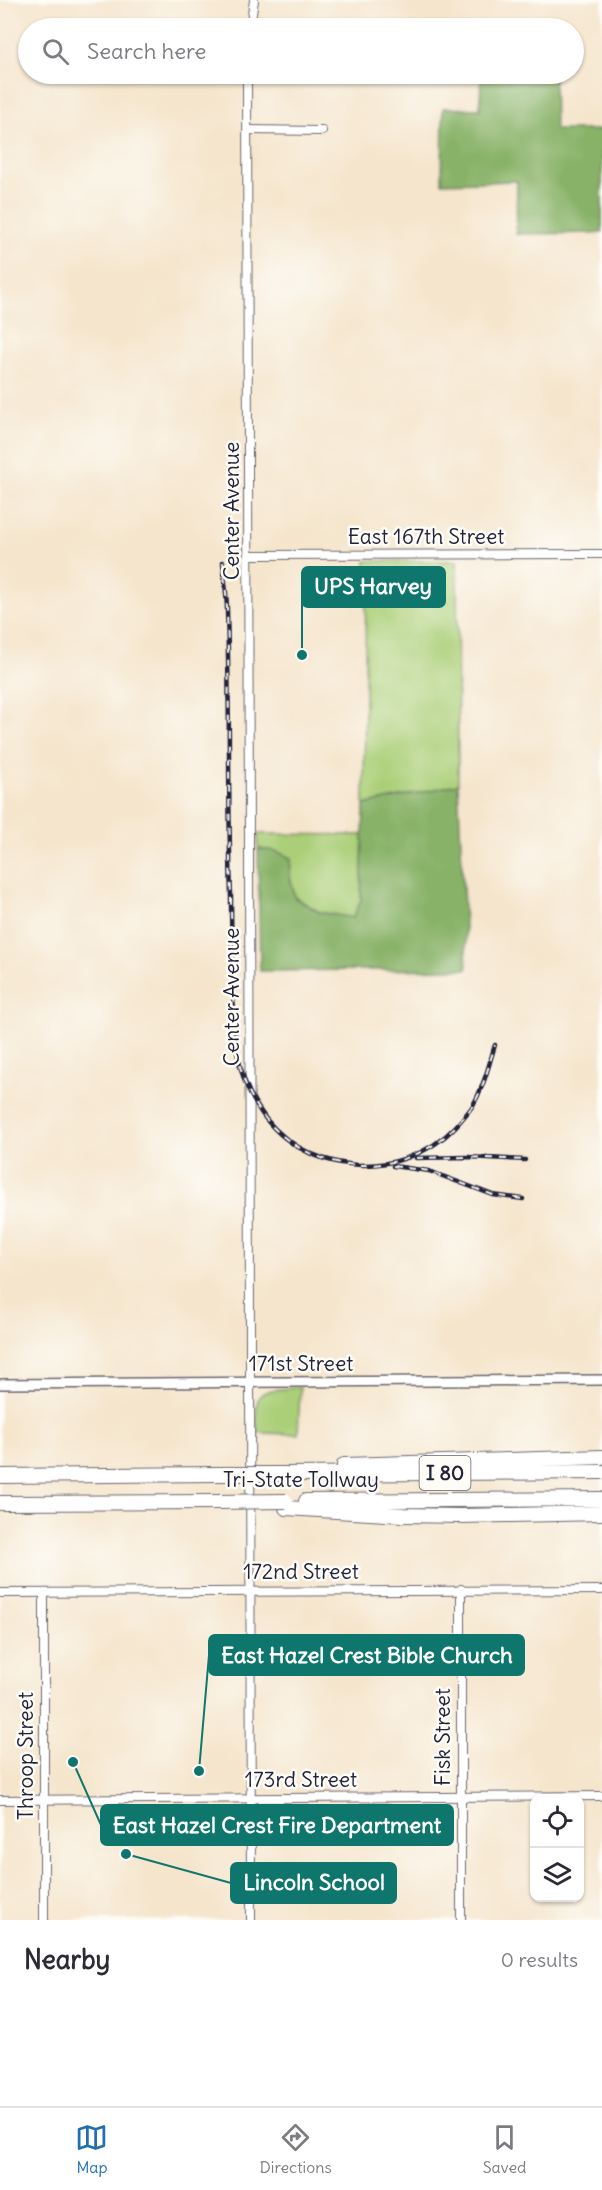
<!DOCTYPE html>
<html lang="en">
<head>
<meta charset="utf-8">
<style>
  body { margin:0; font-family:Delius,sans-serif; background:#f2f2f3; color:#2b2b33 }
  .controls { position:absolute; right:18px; bottom:18px; display:grid; overflow:hidden; border-radius:12px; box-shadow:0 2px 4px #0004 }
  .controls button { width:54px; height:54px; display:grid; place-items:center; padding:0; border:0; border-bottom:2px solid #e1e1e2; background:#fff; color:#2b2b33; font:30px sans-serif }
  .list { margin:0; padding:0; list-style:none }
  h2 { display:flex; justify-content:space-between; align-items:center; height:78px; margin:0; padding:0 24px; font-size:26px }
  h2 small { font-size:20px; font-weight:400; color:#7c7c81 }
  .icon { flex:none; width:33px; height:33px; fill:none; stroke:currentColor; stroke-width:2; stroke-linecap:round; stroke-linejoin:round }
  .map { position:relative; flex:none; width:602px; height:1920px; overflow:hidden }
  .search { position:absolute; background:#fff; box-shadow:0 2px 4px #0004; left:18px; right:18px; top:18px; height:66px; display:flex; align-items:center; gap:15px; box-sizing:border-box; padding:0 21px; border-radius:33px; color:#7c7c81; font-size:22px }
  .sheet { height:186px; background:#fff }
  nav { display:flex; justify-content:space-around; align-items:center; box-sizing:border-box; height:84px; border-top:2px solid #e1e1e2; background:#fff; font-size:16px; color:#7c7c81 }
  nav a { display:grid; justify-items:center; gap:3px }
  nav .on { color:#1f6fb2 }
  .map>svg:first-child { display:block }
</style>
</head>
<body>
<div class="map">
<svg width="602" height="1920" viewBox="0 0 602 1920">
  <rect width="100%" height="100%" fill="#fdfcf7"/>
  <filter id="ink" filterUnits="userSpaceOnUse"><feTurbulence type="fractalNoise" baseFrequency=".0167" numOctaves="2"/><feDisplacementMap in="SourceGraphic" scale="12" xChannelSelector="R" yChannelSelector="G"/><feConvolveMatrix kernelMatrix="1 2 1 2 8 2 1 2 1" color-interpolation-filters="sRGB"/></filter>
  <filter id="wash" filterUnits="userSpaceOnUse"><feTurbulence type="fractalNoise" baseFrequency=".008" numOctaves="4" result="noise"/><feDisplacementMap in="SourceGraphic" scale="24" xChannelSelector="R" yChannelSelector="G"/><feGaussianBlur stdDeviation="1.35" result="paint"/><feColorMatrix in="noise" values="0 0 0 0 0 0 0 0 0 0 0 0 0 0 0 0 0 1.4 0 .05"/><feComposite in="paint" operator="in"/></filter>
  <g filter="url(#wash)">
    <rect width="100%" height="100%" fill="#f5e5cc"/>
    <g fill="#abcf78" stroke="#66785a" stroke-width="1.5">
      <path d="M366,561H457L458,784L364,805Z"/>
      <path d="M258,834L363,835L361,900L354,918L319,912L295,897L290,877L291,858L275,851L258,849Z"/>
      <path d="M300,1387L298,1434L257,1433C255,1388 255,1392 300,1387Z"/>
    </g>
    <g fill="#88b268" stroke="#556a52" stroke-width="1.5">
      <path d="M481,74H554L555,130H602V233L516,234L517,181L442,183L443,108L480,109Z"/>
      <path d="M458,784L467,969L260,971L258,849L275,851L291,858L290,877L295,898L319,912L353,918L361,900L364,805Z"/>
    </g>
  </g>
  <g filter="url(#ink)">
    <g fill="none" stroke-linecap="round" stroke-linejoin="round">
      <g stroke="#6c666e" stroke-width="10">
        <g id="minor">
          <path d="M250,28L254,0"/>
          <path d="M247,74C252,689 247,1305 251,1920"/>
          <path d="M248,130L322,131"/>
          <path d="M251,555L602,554"/>
          <path d="M461,1589V1920"/>
          <path d="M0,1593L602,1590"/>
          <path d="M0,1800L602,1796"/>
          <path d="M44,1920V1593"/>
        </g>
      </g>
      <g stroke="#6c666e" stroke-width="12">
        <path id="tertiary" d="M0,1384L602,1380"/>
      </g>
      <g stroke="#6c666e" stroke-width="16">
        <g id="motorway">
          <path d="M344,1465L602,1457"/>
          <path d="M284,1474L602,1472"/>
          <path d="M0,1476L216,1474"/>
          <path d="M306,1501L602,1499"/>
          <path d="M0,1503L218,1502"/>
          <path d="M286,1508L403,1515L461,1516L602,1513"/>
        </g>
      </g>
      <use href="#minor" stroke="#fff" stroke-width="8"/>
      <use href="#tertiary" stroke="#fff" stroke-width="9"/>
      <use href="#motorway" stroke="#fff" stroke-width="14"/>
      <g stroke="#22223b" stroke-width="4.5">
        <g id="rail">
          <path d="M223,562C224,578 227,595 227,611C230,706 228,802 231,897C231,926 232,955 233,983C234,1026 233,1069 257,1106C299,1176 401,1185 456,1126C462,1119 469,1112 473,1105C484,1087 489,1064 495,1045"/>
          <path d="M416,1158L468,1157L525,1160"/>
          <path d="M393,1166L429,1171L493,1195L523,1199"/>
        </g>
      </g>
      <use href="#rail" stroke="#fdfcf7" stroke-width="2" stroke-dasharray="7" stroke-linecap="butt"/>
      <g stroke="#6c666e" stroke-width="16" stroke-linecap="butt">
        <g id="motorway-bridge">
          <path d="M216,1474H284"/>
          <path d="M218,1502L286,1501"/>
        </g>
      </g>
      <use href="#motorway-bridge" stroke="#fff" stroke-width="14"/>
    </g>
  </g>
  <g text-anchor="middle" stroke-width="5" stroke-linejoin="round" paint-order="stroke">
    <rect fill="#fdfcf7" stroke="#646373" stroke-width="1.5" x="419.5" y="1456" width="51" height="34" rx="4.5"/>
    <g font-size="20" font-weight="bold" fill="#22223b">
      <text x="445" y="1480">I 80</text>
    </g>
    <g font-size="21" fill="#22223b" stroke="#fdfcf7">
      <text transform="translate(232 511) rotate(-90)" y="7">Center Avenue</text>
      <text x="426" y="544">East 167th Street</text>
      <text transform="translate(232 997) rotate(-90)" y="7">Center Avenue</text>
      <text x="301" y="1371">171st Street</text>
      <text x="301" y="1487">Tri-State Tollway</text>
      <text x="301" y="1579">172nd Street</text>
      <text transform="translate(443 1737) rotate(-90)" y="7">Fisk Street</text>
      <text transform="translate(26 1756) rotate(-90)" y="7">Throop Street</text>
      <text x="301" y="1787">173rd Street</text>
    </g>
  </g>
  <path fill="none" stroke="#0f766e" stroke-width="2" d="M302 655L302 587M199 1771L209 1655M73 1762L101 1825M126 1854L231 1883"/>
  <g fill="#0f766e" stroke="#fdfcf7" stroke-width="2">
    <circle cx="302" cy="655" r="6"/>
    <circle cx="199" cy="1771" r="6"/>
    <circle cx="73" cy="1762" r="6"/>
    <circle cx="126" cy="1854" r="6"/>
  </g>
  <g fill="#0f766e" stroke="#0f766e" stroke-width="2">
    <rect x="302" y="567" width="143" height="40" rx="6"/>
    <rect x="209" y="1635" width="315" height="40" rx="6"/>
    <rect x="101" y="1805" width="352" height="40" rx="6"/>
    <rect x="231" y="1863" width="165" height="40" rx="6"/>
  </g>
  <g font-size="22" text-anchor="middle" font-weight="bold" fill="#fff">
    <text x="373" y="594">UPS Harvey</text>
    <text x="367" y="1663">East Hazel Crest Bible Church</text>
    <text x="277" y="1833">East Hazel Crest Fire Department</text>
    <text x="314" y="1890">Lincoln School</text>
  </g>
</svg>
<div class="controls">
<button><svg class="icon" aria-label="locate" viewBox="0 0 24 24"><circle cx="12" cy="12" r="6"/><path d="M12 2v4M12 18v4M2 12h4M18 12h4"/></svg></button>
<button><svg class="icon" aria-label="layers" viewBox="0 0 24 24"><path d="M12 4l9 5-9 5-9-5zM3 14l9 5 9-5"/></svg></button>
</div>
<div class="search"><svg class="icon" aria-label="search" viewBox="0 0 24 24"><circle cx="10" cy="10" r="6"/><path d="M15 15l6 6"/></svg>Search here</div>
</div>
<section class="sheet">
<h2>Nearby<small>0 results</small></h2>
<ul class="list">
</ul>
</section>
<nav>
<a class="on"><svg class="icon" aria-label="map" viewBox="0 0 24 24"><path d="M3 6l6-2 6 2 6-2v14l-6 2-6-2-6 2zM9 4v14M15 6v14"/></svg>Map</a>
<a><svg class="icon" aria-label="directions" viewBox="0 0 24 24"><path d="M12 3l9 9-9 9-9-9zM9 14v-3h6M13 9l2 2-2 2"/></svg>Directions</a>
<a><svg class="icon" aria-label="saved" viewBox="0 0 24 24"><path d="M7 4h10v16l-5-4-5 4z"/></svg>Saved</a>
</nav>
</body>
</html>
